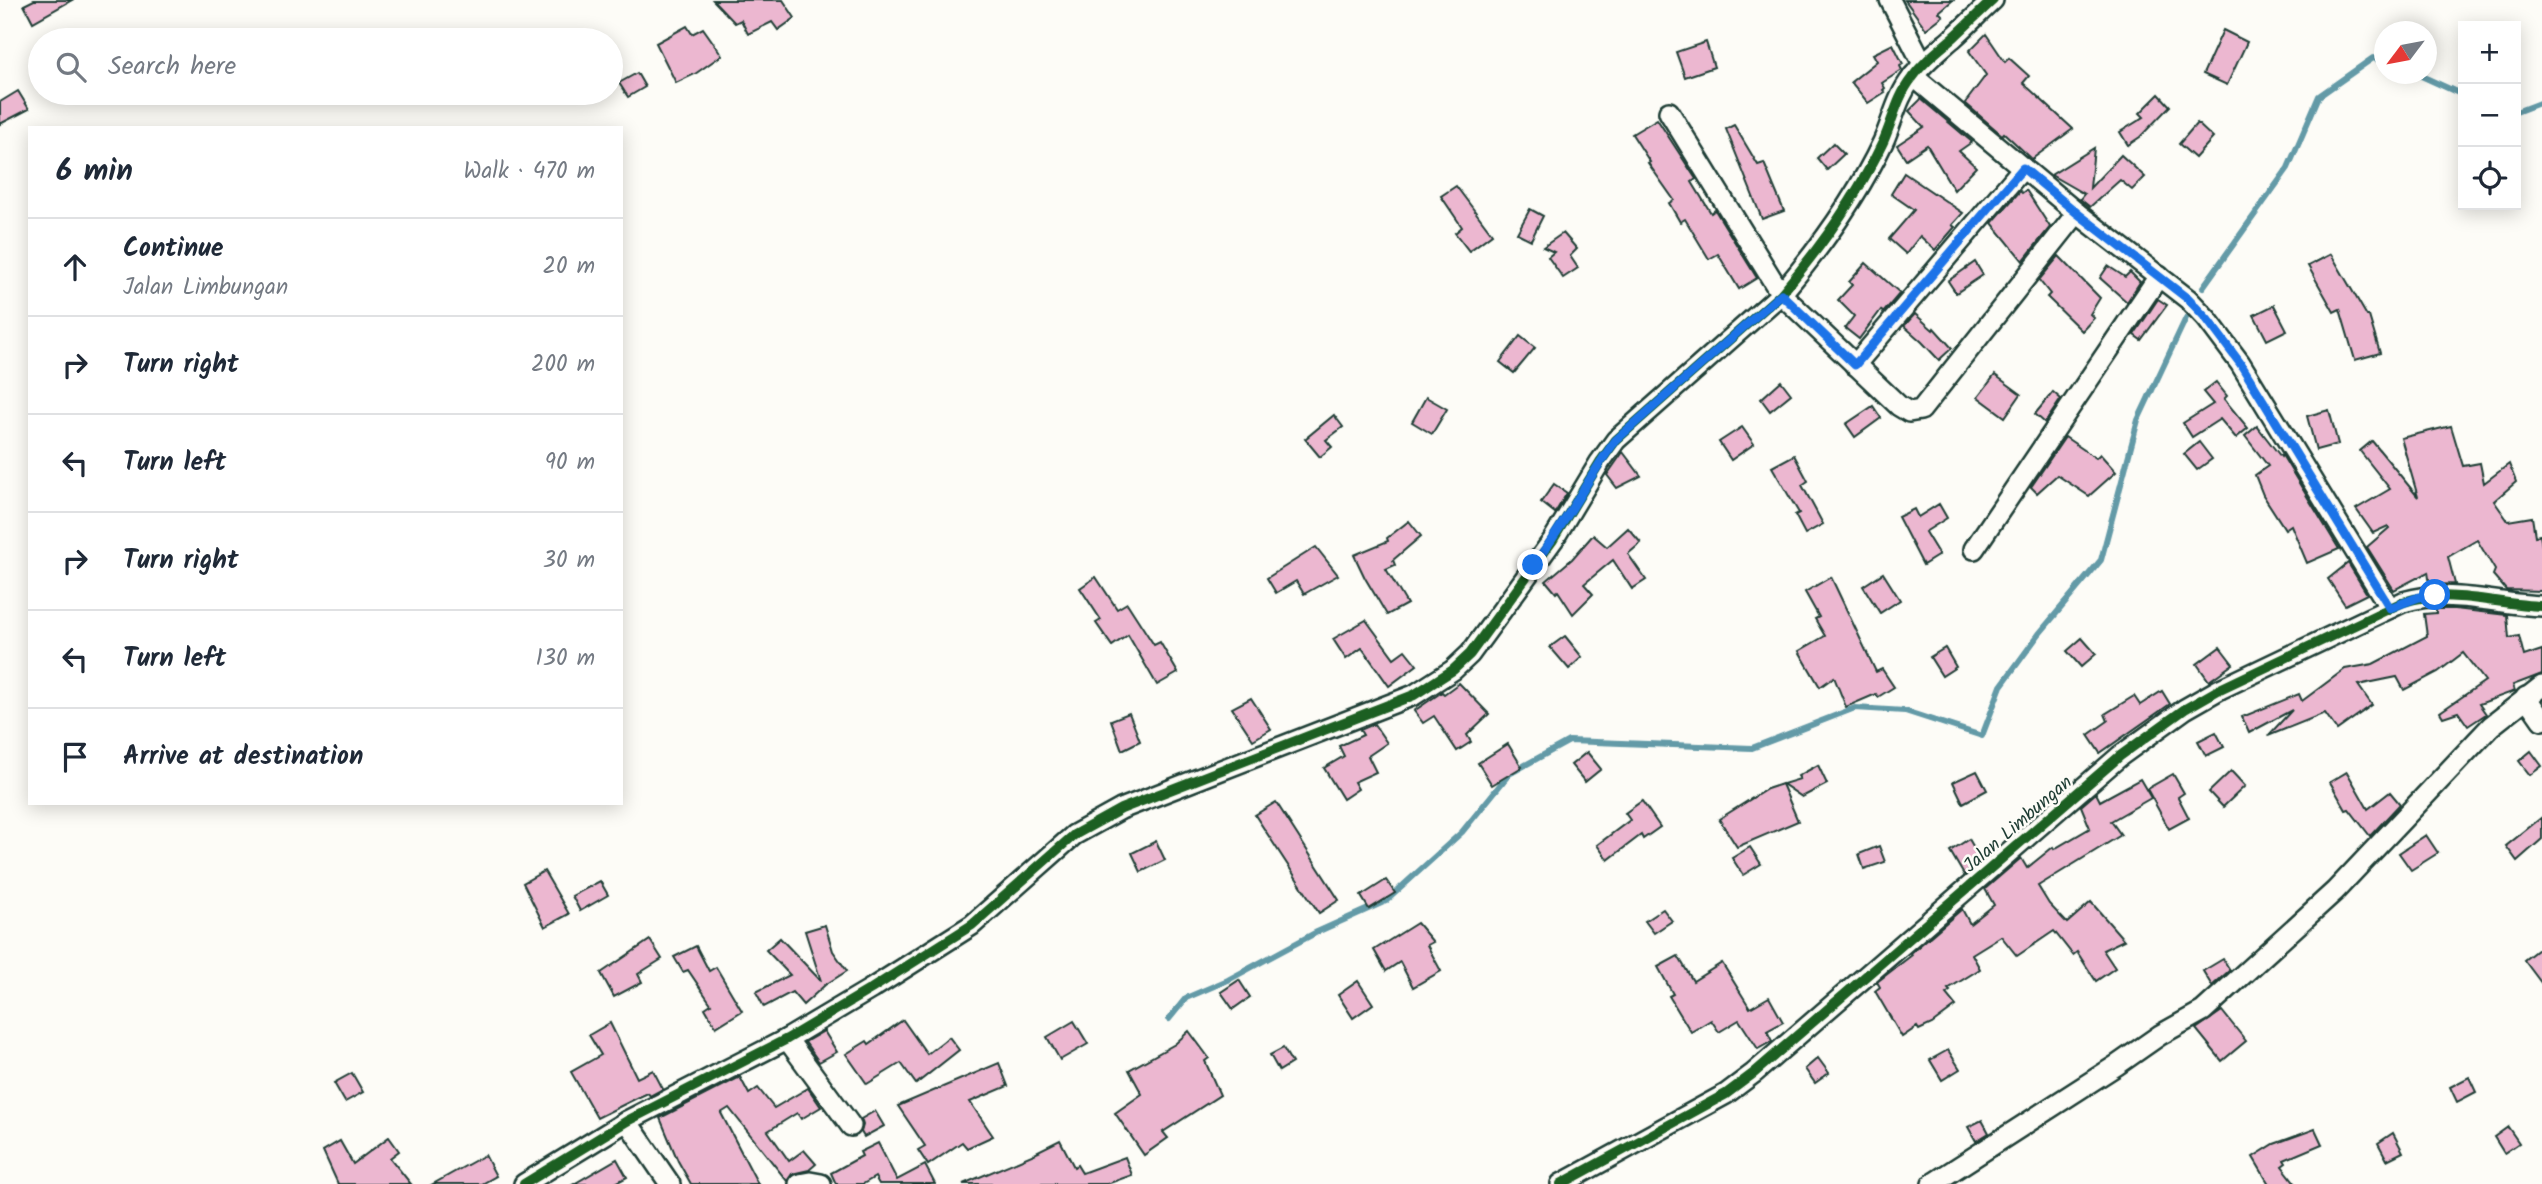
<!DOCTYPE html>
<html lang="en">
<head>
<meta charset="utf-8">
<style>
  body { margin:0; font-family:Kalam,sans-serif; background:#f2f2f3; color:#1f2937 }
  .controls { position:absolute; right:21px; top:21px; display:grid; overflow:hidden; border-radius:0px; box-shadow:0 4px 18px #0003 }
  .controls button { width:63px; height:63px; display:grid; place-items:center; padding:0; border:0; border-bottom:2px solid #e0e1e3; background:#fff; color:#1f2937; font:35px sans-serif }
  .compass { position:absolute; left:2374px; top:21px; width:63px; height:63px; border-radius:50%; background:#fff; box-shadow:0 4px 18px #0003; rotate:238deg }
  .stop { position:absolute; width:21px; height:21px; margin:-16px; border:5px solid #1a73e8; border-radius:50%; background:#fff }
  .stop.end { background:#1a73e8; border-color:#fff; box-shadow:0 2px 7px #0008 }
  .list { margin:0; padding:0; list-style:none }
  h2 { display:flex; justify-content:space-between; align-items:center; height:91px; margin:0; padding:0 28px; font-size:30px }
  h2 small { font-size:23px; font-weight:400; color:#747a83 }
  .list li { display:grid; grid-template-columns:46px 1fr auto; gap:21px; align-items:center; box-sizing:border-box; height:98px; padding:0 28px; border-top:2px solid #e0e1e3 }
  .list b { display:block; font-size:26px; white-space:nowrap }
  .list p { margin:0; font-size:23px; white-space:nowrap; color:#747a83 }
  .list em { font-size:23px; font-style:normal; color:#747a83 }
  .icon { flex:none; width:38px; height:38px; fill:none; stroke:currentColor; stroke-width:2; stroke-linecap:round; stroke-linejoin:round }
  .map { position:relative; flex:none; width:2542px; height:1184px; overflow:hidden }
  .search { position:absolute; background:#fff; box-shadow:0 4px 18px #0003; left:28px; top:28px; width:595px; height:77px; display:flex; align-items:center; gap:18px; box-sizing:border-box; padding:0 24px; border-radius:38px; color:#747a83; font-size:26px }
  .panel { position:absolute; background:#fff; box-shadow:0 4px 18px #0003; left:28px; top:126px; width:595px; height:679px; border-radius:0px }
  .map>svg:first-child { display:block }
</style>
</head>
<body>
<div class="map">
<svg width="2542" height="1184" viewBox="0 0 2542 1184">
  <rect width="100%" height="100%" fill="#fdfcf7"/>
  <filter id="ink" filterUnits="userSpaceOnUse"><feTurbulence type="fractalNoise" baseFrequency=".0143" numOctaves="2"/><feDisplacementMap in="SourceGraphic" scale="14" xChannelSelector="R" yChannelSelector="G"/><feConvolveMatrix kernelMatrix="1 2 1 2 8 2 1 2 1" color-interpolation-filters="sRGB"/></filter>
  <g filter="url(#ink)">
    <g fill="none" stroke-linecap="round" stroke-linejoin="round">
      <g stroke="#639aa7" stroke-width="6">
        <path d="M2417,74L2463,95"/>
        <path d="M2516,112L2542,102"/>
        <path d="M2203,287L2288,168L2319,96L2373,58L2384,62"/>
        <path d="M1169,1019L1186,998L1228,980L1317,932L1386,901L1462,832L1509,774L1569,741L1752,748L1855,708L1905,711L1982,736L2001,686L2039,634L2101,560L2138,420L2186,318"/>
      </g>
    </g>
    <g fill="#ecb7d0" stroke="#1f3d34" stroke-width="2">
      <path d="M34,0H72L33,22L24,5Z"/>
      <path d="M713,0H783L795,18L778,30L772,22L748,34L741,20L735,23Z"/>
      <path d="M1905,0H1953L1939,12L1943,16L1926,29Z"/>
      <path d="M687,26L692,34L703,28L722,55L695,74L676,83L656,43Z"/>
      <path d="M2223,30L2247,42L2227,85L2203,74Z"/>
      <path d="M1986,34L2005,62L2009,58L2029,76L2023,83L2073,129L2032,159L2004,133L2002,135L1965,103L1986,75L1969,51Z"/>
      <path d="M1706,42L1714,67L1685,77L1676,52Z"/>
      <path d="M1893,44L1903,64L1900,66L1902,70L1882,83L1885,88L1883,90L1885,92L1868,103L1851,82L1877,61L1873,54Z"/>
      <path d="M637,73L645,87L628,97L619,83Z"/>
      <path d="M18,91L29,109L0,124V102Z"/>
      <path d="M2159,94L2170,106L2140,137L2128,145L2120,132L2144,117L2140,113Z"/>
      <path d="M1921,99L1972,142L1959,151L1976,167L1954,190L1927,145L1906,159L1897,145L1924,127L1909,111Z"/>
      <path d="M1657,119L1696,179L1692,182L1711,213L1715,210L1757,278L1739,289L1718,254L1709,259L1685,219L1680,222L1669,203L1674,200L1648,163L1650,162L1632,134Z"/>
      <path d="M2197,123L2213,138L2195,158L2179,144Z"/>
      <path d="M1734,125L1758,165L1764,163L1784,211L1762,219L1726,129Z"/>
      <path d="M1833,143L1844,154L1827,170L1817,158Z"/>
      <path d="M2094,148L2090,188L2121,155L2145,177L2132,190L2120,180L2090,207L2080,199L2084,194L2051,175Z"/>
      <path d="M1904,173L1963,213L1952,225L1955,227L1935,250L1920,236L1906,254L1889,239L1914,210L1891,194Z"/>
      <path d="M1456,186L1492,234L1469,251L1455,233L1462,227L1441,196Z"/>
      <path d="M2026,190L2050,227L2023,261L1992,223L2020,191L2022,193Z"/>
      <path d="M1530,209L1543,216L1531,240L1517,233Z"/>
      <path d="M1563,233L1577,249L1570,256L1578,268L1563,278L1548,257L1554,252L1543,247Z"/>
      <path d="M2331,254L2367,316H2369L2380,353L2355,360L2340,309L2334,312L2308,266Z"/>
      <path d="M2059,256L2100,298L2090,314L2094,318L2082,331L2047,297L2050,294L2039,280Z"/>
      <path d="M1975,262L1983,275L1956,293L1948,281Z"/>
      <path d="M1866,263L1900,293L1883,313L1881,310L1859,339L1845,328L1854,316L1838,300L1852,285L1849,282Z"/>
      <path d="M2108,266L2125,277L2130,272L2140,282L2127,302L2100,278Z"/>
      <path d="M2158,299L2167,305L2141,340L2134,335Z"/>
      <path d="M2274,305L2287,330L2267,340L2254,315Z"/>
      <path d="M1915,314L1933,330L1934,328L1952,348L1939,360L1922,342L1904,326Z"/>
      <path d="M1520,336L1535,348L1514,373L1500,362Z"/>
      <path d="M1995,375L2021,394L2005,417L1978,397Z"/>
      <path d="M1781,381L1791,394L1770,411L1761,399Z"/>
      <path d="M2216,382L2227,396L2224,399L2248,428L2236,438L2220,419L2192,437L2183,423L2213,404L2203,392Z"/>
      <path d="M2053,392L2061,399L2045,423L2035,414Z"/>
      <path d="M1426,397L1447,409L1432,434L1412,422Z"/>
      <path d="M1873,406L1881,418L1855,437L1846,424Z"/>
      <path d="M2329,410L2338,444L2316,450L2307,416Z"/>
      <path d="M1334,415L1343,427L1326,440L1332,447L1320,457L1305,439Z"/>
      <path d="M2257,426L2281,457L2282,455L2339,549L2307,563L2291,525L2285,529L2263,495L2255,475L2268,466L2245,436Z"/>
      <path d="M2451,426L2463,466L2480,463L2484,483L2509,464L2516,482L2494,501L2508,521L2532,517L2535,536L2540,535L2542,546V591L2506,590L2493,575L2495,570L2477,540L2448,557L2455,584L2430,585L2428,572L2394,590L2367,547L2389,528L2388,526L2373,533L2356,509L2390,489L2360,451L2372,441L2418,497L2401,438Z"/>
      <path d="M1742,427L1754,444L1731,460L1719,442Z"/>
      <path d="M2065,437L2096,458L2100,454L2116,472L2089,496L2057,475L2037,493L2031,487Z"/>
      <path d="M2199,442L2212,459L2197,470L2184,454Z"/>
      <path d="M1623,452L1641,476L1617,488L1607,475Z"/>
      <path d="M1794,455L1808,481L1802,485L1823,524L1805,534L1795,515L1799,513L1772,467Z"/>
      <path d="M1554,484L1567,493L1555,513L1541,502Z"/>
      <path d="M1939,504L1947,518L1925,532L1939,555L1923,565L1898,517L1914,509L1918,517Z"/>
      <path d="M1409,521L1421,536L1393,560L1395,565L1386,569L1407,604L1387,615L1365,578L1354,555L1388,541L1387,538Z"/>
      <path d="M1628,528L1641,543L1628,554L1646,580L1632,589L1613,560L1584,584L1593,594L1573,614L1558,591L1556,593L1546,581L1572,559L1593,535L1607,547Z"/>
      <path d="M1316,547L1338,575L1304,594L1296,581L1276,593L1267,578Z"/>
      <path d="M2348,563L2367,594L2345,605L2328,579Z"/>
      <path d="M1883,573L1900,600L1880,613L1863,586Z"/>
      <path d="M1096,577L1117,609L1127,603L1154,645L1160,642L1178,673L1157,685L1128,635L1112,646L1096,623L1101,620L1080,588Z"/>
      <path d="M1831,577L1876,672L1882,669L1894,687L1878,697L1876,694L1846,707L1834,677L1820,687L1799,651L1825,636L1815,619L1819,617L1805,592Z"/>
      <path d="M2436,609H2455L2507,615L2509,638L2519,636L2524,656L2542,650V674L2513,685L2515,691L2479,704L2486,714L2468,726L2458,712L2443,717L2440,712L2485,681L2463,653L2438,672L2404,690L2397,677L2358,685L2372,705L2337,730L2325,713L2268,736L2292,710L2249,733L2242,717L2299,694L2302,701L2345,669L2373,664L2427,636L2424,614L2436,613Z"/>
      <path d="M1366,620L1394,658L1405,650L1417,665L1389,686L1362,648L1346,659L1333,639Z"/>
      <path d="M1565,636L1582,657L1569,669L1550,647Z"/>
      <path d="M2082,638L2096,654L2081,667L2067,651Z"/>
      <path d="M2220,647L2233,664L2209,681L2197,664Z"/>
      <path d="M1945,648L1956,667L1942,676L1930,657Z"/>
      <path d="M1459,683L1489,714L1467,735L1471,742L1457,751L1434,716L1423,723L1414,711L1442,692L1444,694Z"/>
      <path d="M2162,691L2170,704L2100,753L2088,735L2108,721L2105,714L2134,696L2140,705Z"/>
      <path d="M1251,698L1271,729L1253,740L1232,708Z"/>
      <path d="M1129,713L1140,741L1122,750L1111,720Z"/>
      <path d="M1374,724L1387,743L1368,756L1376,772L1354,782L1358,789L1343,799L1324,768L1344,756L1339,746L1363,735L1360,730Z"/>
      <path d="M2216,732L2224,747L2206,756L2198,741Z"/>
      <path d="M1508,744L1522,767L1492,785L1478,763Z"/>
      <path d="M2531,751L2542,766L2530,775L2519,761Z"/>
      <path d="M1587,752L1601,769L1585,782L1571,765Z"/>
      <path d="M1818,765L1827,784L1802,797L1783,784L1800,779L1798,776Z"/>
      <path d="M1977,771L1987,790L1963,803L1953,782Z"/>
      <path d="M2231,771L2245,786L2223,807L2209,792Z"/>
      <path d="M2347,772L2368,809L2390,792L2400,804L2370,836L2349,809L2346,810L2330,782Z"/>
      <path d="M2173,774L2184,793L2178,797L2189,818L2169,829L2147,789Z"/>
      <path d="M2140,779L2151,798L2111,821L2121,835L2038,886L2049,904L2067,923L2091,902L2124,940L2103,950L2115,968L2096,981L2077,952L2073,955L2054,931L2017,956L2001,936L1972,954L1980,969L1948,989L1950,991L1946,994L1956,1006L1932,1024L1919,1030L1917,1027L1902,1037L1875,991L1880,987L1877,982L1912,955L1911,953L1962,909L1970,924L1994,905L1985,889L2021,858L2027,868L2053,847L2054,849L2090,828L2081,806L2096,793L2100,801Z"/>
      <path d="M1782,784L1798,821L1737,847L1719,819L1767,789Z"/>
      <path d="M1642,801L1660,827L1643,839L1641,835L1608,860L1597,845L1630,820L1625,813Z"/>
      <path d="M1276,802L1339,900L1319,913L1255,815Z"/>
      <path d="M2542,817V839L2517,861L2506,846Z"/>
      <path d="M2426,835L2438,853L2411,870L2399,853Z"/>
      <path d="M1969,839L1981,860L1964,875L1950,851Z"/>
      <path d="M1156,841L1165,860L1141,872L1132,853Z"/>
      <path d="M1879,846L1885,862L1864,869L1859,854Z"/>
      <path d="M1750,847L1761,864L1743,875L1732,858Z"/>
      <path d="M544,871L569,914L545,927L523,883Z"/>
      <path d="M1386,880L1395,893L1369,909L1361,896Z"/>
      <path d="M600,881L608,895L580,911L572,896Z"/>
      <path d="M1663,909L1672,921L1654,933L1645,921Z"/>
      <path d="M1417,923L1433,942L1427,945L1441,971L1413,987L1400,962L1386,971L1374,950Z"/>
      <path d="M825,925L833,951L847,971L825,985L803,1005L792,992L764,1007L756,992L790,975L766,950L780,938L821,981L805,931Z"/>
      <path d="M650,940L662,959L638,974L642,982L614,997L601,973Z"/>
      <path d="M696,946L709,971L716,967L742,1011L716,1027L705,1008L711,1004L688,970L683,972L674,957Z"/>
      <path d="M2542,946V984L2524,960Z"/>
      <path d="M1678,956L1693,981L1722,963L1750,1008L1769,997L1783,1022L1767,1031L1772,1041L1758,1049L1739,1020L1719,1032L1711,1020L1691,1032L1669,996L1673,994L1658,967Z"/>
      <path d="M2223,959L2230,970L2212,986L2203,971Z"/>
      <path d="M1239,980L1250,997L1233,1009L1221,992Z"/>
      <path d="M1358,981L1373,1004L1353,1018L1338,995Z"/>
      <path d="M2222,1011L2246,1041L2222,1061L2196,1029Z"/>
      <path d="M903,1020L927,1054L949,1037L959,1050L916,1084L901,1063L867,1084L846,1054L867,1041L869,1044Z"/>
      <path d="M1074,1021L1088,1044L1060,1060L1047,1037Z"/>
      <path d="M610,1023L637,1078L653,1070L663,1089L650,1096L648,1093L637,1098L597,1118L571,1072L601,1055L589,1035Z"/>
      <path d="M824,1031L837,1052L819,1062L805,1042Z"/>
      <path d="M1189,1031L1209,1058L1205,1061L1220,1095L1163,1132L1168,1138L1144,1155L1115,1113L1142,1094L1129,1070L1175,1044Z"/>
      <path d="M1283,1048L1292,1063L1279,1071L1270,1055Z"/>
      <path d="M1948,1050L1960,1069L1942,1080L1930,1060Z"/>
      <path d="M1818,1058L1829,1073L1815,1083L1805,1069Z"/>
      <path d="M999,1063L1008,1086L970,1102L993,1136L967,1148L962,1142L928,1165L918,1150L925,1146L898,1106Z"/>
      <path d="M352,1073L363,1092L345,1102L334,1083Z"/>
      <path d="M740,1077L749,1094L758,1088L774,1108L808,1088L821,1107L801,1119L797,1113L768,1131L789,1161L804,1150L816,1164L809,1170L792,1174L787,1181L729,1108L721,1113L758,1184H691L678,1161L660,1118Z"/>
      <path d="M2469,1077L2476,1092L2457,1102L2450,1087Z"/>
      <path d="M875,1111L884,1126L864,1137L861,1132L863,1125L861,1119Z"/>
      <path d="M1982,1120L1989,1133L1976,1141L1968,1127Z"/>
      <path d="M2508,1127L2519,1143L2504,1153L2494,1137Z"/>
      <path d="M2315,1129L2322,1144L2284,1160L2286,1163L2282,1166L2296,1184H2269L2253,1157L2274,1144Z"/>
      <path d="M2393,1133L2403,1152L2387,1160L2378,1143Z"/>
      <path d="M389,1137L399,1151L390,1158L411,1184H338L323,1151L340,1141L353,1164Z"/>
      <path d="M1060,1140L1074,1167L1077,1165L1082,1173L1125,1157L1132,1175L1107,1184H963L1039,1152L1038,1151Z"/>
      <path d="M878,1143L897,1180L925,1165L935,1184H879L875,1177L863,1184H836L831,1173L862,1156L860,1152Z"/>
      <path d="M485,1155L496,1176L482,1184H433Z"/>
      <path d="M617,1159L627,1177L614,1184H574Z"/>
    </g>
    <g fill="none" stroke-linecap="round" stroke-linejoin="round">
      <g stroke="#1f3d34" stroke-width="24">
        <g id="minor">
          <path d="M1890,0L1923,64"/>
          <path d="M1913,76L2077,213L2188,299L2207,319L2240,363L2390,608"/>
          <path d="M1669,112L1781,294L1899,406L1909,412L1921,410L2077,213"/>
          <path d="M1855,365L2023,168"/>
          <path d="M1974,549L2159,276"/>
          <path d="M2526,697L2542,720"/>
          <path d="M787,1039L851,1126"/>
          <path d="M627,1121L670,1184"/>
          <path d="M524,1184L627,1121L787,1039L871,989L972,925L1074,835L1121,809L1414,695L1453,670L1470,654L1553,540L1600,462L1616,440L1781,294C1820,248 1857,197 1883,142C1893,120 1897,97 1912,78C1924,61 1939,50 1954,37C1967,25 1980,12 1993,0"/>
          <path d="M799,1184L810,1182L821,1184"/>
          <path d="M1561,1184L1726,1094L1754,1073L2120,756L2185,709L2220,689L2403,602C2452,588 2493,604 2542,606"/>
          <path d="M1932,1184L2117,1065L2160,1035L2203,1011L2335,891L2491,726L2542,686"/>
        </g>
      </g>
      <use href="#minor" stroke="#fdfcf7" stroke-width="19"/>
      <g stroke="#fdfcf7" stroke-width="15">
        <g id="cycleway">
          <path d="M524,1184L627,1121L787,1039L871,989L972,925L1074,835L1121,809L1414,695L1453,670L1470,654L1553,540L1600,462L1616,440L1781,294C1820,248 1857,197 1883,142C1893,120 1897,97 1912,78C1924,61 1939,50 1954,37C1967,25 1980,12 1993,0"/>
          <path d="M1561,1184L1726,1094L1754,1073L2120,756L2185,709L2220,689L2403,602C2452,588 2493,604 2542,606"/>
        </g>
      </g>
      <use href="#cycleway" stroke="#1b5e20" stroke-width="10"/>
    </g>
  </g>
  <g fill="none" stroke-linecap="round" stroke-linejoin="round" filter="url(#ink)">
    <path stroke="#1a73e8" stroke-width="9" d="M1533,565C1565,526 1586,480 1616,440L1781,294L1855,365L2023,168L2077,213L2188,299L2207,319L2240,363L2390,608L2419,597L2435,595"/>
  </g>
  <g text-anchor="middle" stroke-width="5" stroke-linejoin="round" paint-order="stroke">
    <g font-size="19" fill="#1f3d34" stroke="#fdfcf7">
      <text transform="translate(2017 823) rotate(-41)" y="7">Jalan Limbungan</text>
    </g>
  </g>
</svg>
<div class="controls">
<button>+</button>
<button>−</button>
<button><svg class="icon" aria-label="locate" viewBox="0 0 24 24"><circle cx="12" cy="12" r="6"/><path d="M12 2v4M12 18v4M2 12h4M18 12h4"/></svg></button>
</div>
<svg class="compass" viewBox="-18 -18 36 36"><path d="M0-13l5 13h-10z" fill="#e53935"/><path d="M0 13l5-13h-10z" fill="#747a83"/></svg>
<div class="stop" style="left:2435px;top:595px"></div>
<div class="stop end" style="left:1533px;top:565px"></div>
<div class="search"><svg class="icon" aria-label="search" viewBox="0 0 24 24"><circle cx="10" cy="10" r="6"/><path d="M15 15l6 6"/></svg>Search here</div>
<section class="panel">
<h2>6 min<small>Walk · 470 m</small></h2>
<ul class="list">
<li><svg class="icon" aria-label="ahead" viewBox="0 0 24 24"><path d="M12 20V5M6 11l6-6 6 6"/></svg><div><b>Continue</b><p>Jalan Limbungan</p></div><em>20 m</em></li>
<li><svg class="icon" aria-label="right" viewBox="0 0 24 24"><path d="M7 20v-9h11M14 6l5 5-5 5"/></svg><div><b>Turn right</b></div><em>200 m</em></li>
<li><svg class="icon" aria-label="left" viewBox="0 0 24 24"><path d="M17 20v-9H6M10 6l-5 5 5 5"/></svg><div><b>Turn left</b></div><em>90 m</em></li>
<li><svg class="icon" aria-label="right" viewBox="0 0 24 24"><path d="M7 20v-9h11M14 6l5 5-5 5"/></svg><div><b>Turn right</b></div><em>30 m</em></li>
<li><svg class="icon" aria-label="left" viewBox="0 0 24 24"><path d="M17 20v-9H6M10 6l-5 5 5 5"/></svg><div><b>Turn left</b></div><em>130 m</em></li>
<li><svg class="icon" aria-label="arrive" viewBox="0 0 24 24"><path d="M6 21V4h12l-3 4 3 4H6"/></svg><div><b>Arrive at destination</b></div></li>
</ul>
</section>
</div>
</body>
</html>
